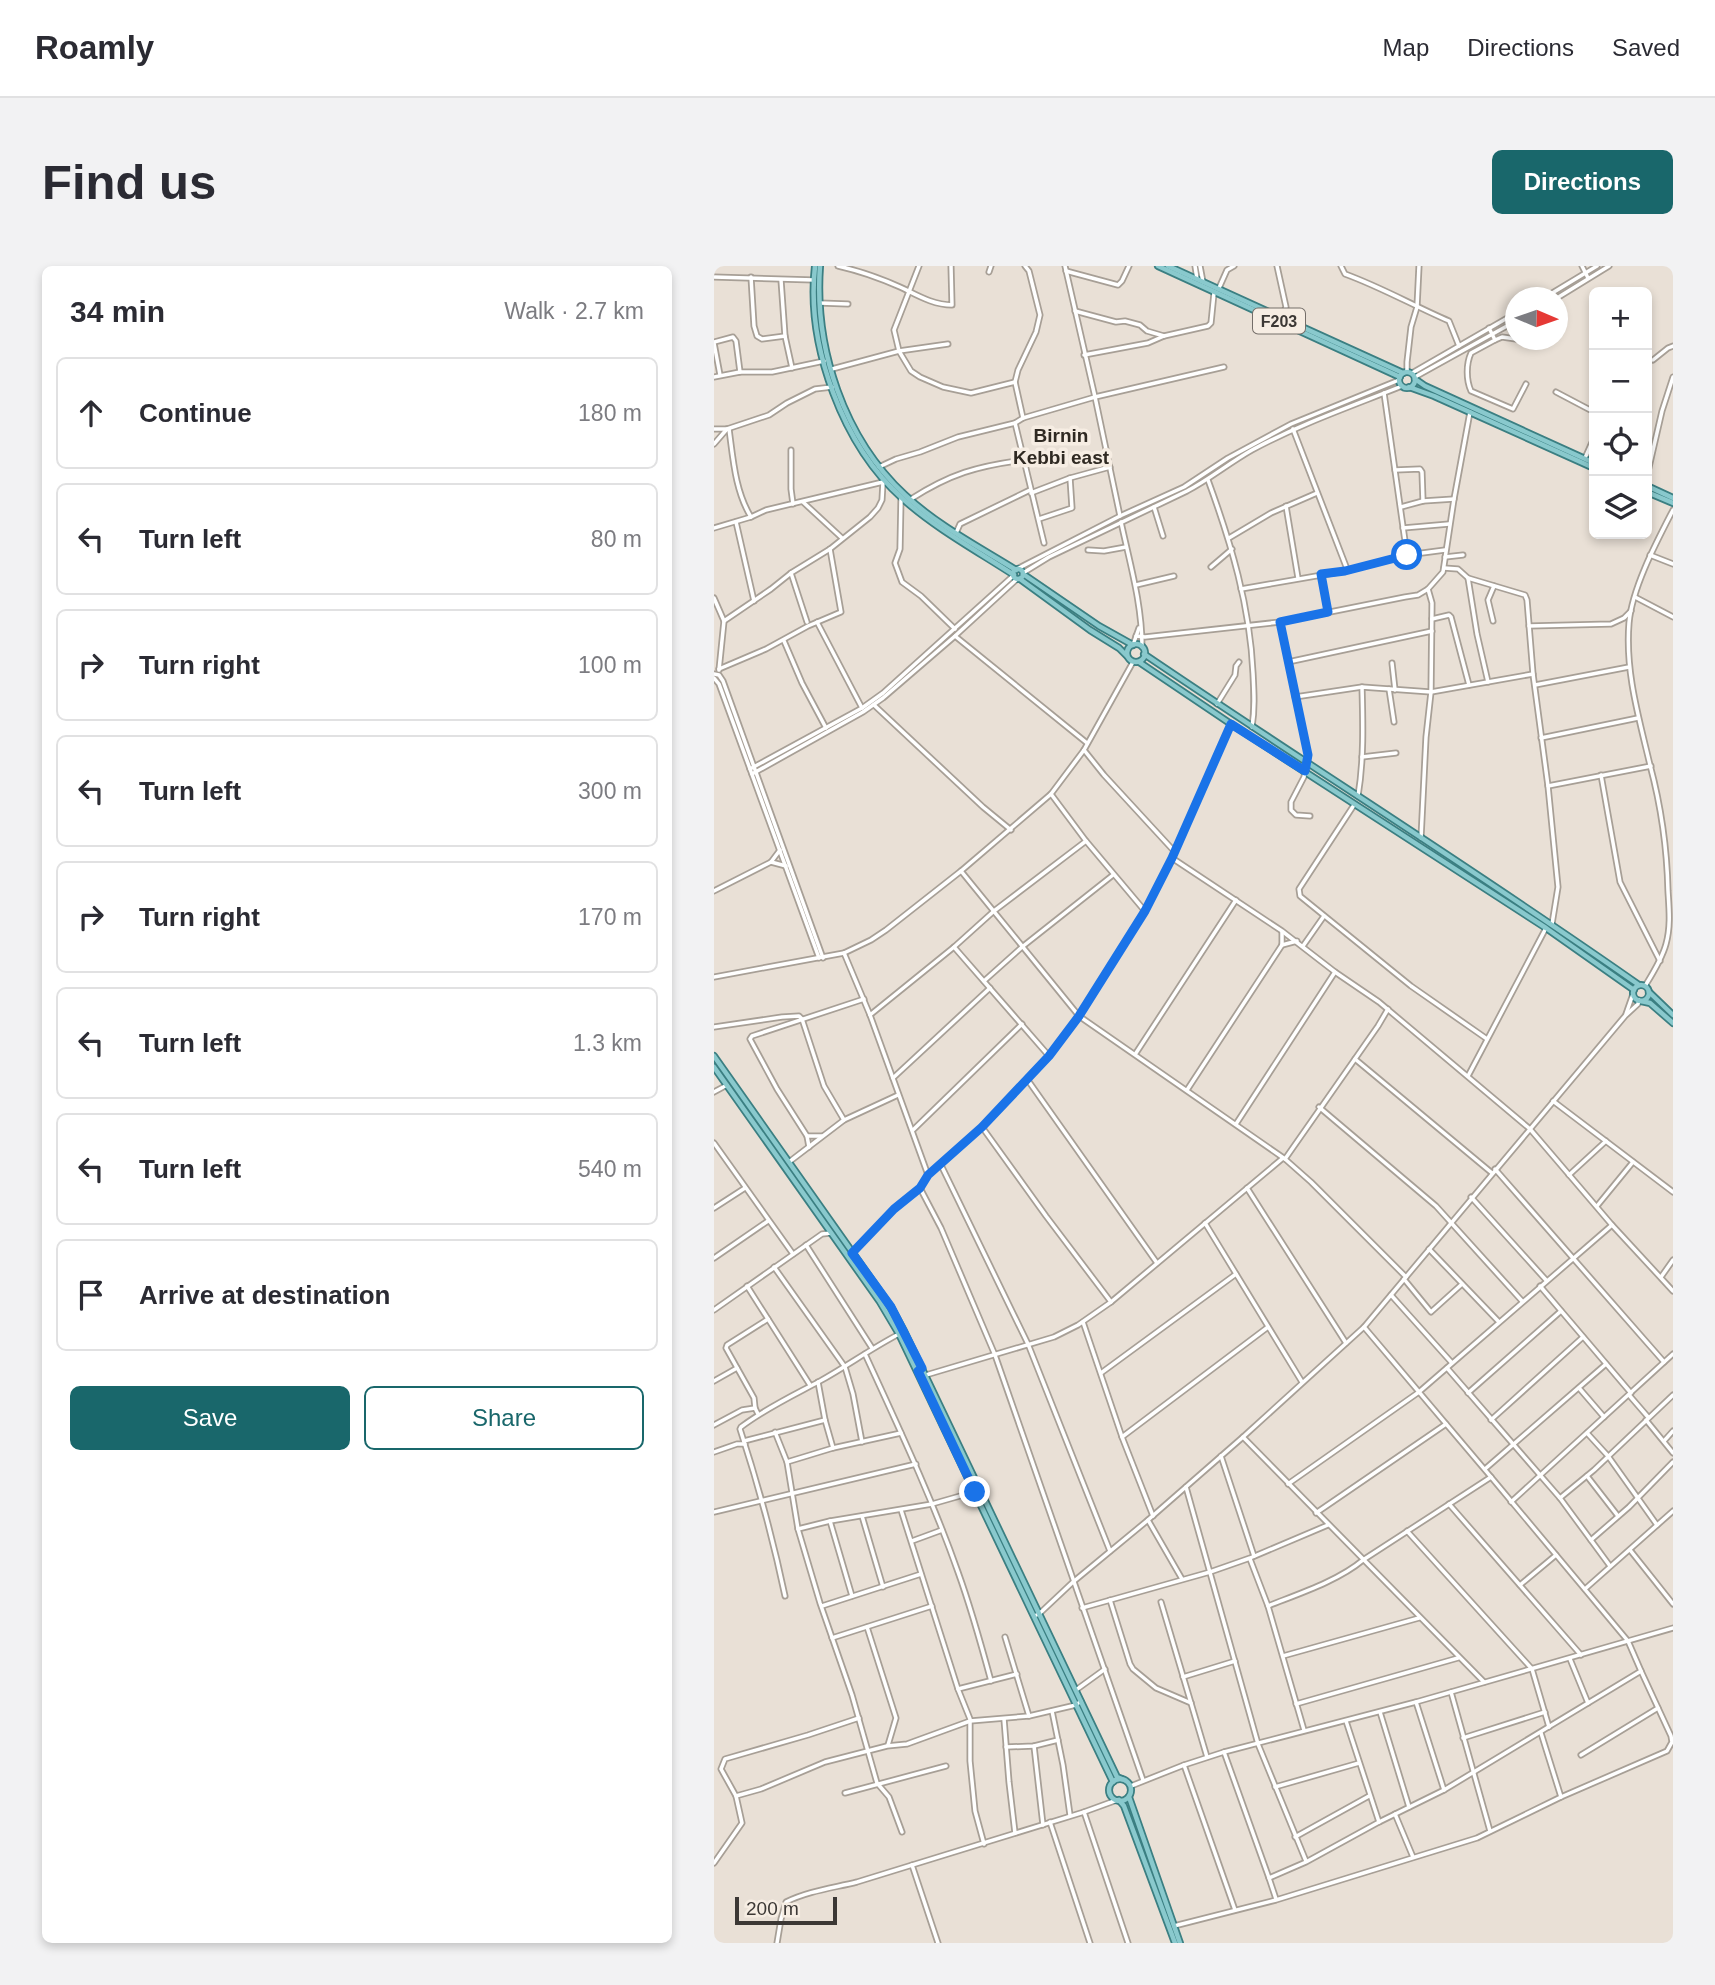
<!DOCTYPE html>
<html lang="en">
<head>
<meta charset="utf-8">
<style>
  body { margin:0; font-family:Arial,sans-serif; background:#f2f2f3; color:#2b2b33 }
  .controls { position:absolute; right:21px; top:21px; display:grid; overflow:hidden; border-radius:10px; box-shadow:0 4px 10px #0003 }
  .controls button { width:63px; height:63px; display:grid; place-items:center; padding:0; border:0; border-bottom:2px solid #e1e1e2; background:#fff; color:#2b2b33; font:35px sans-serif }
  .compass { position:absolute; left:791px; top:21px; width:63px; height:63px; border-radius:50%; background:#fff; box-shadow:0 4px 10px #0003; rotate:92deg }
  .scale { position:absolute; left:21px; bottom:18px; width:102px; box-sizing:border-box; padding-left:7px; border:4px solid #3c3835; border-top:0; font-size:19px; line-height:24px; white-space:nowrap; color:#3c3835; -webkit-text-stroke:5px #f6ede3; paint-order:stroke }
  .stop { position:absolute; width:21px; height:21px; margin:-16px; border:5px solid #1a73e8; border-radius:50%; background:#fff }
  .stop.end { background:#1a73e8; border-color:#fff; box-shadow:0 2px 7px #0008 }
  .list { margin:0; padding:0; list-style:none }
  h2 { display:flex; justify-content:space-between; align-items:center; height:91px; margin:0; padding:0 28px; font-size:30px }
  h2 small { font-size:23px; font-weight:400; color:#7c7c81 }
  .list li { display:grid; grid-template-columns:46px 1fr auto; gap:21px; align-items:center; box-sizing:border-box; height:112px; margin:0 14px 14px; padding:0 14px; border:2px solid #e1e1e2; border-radius:10px }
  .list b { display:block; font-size:26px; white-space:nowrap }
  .list em { font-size:23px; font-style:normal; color:#7c7c81 }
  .actions { display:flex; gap:14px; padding:21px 28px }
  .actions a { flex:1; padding:16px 0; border:2px solid #19676b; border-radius:10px; text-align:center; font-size:24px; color:#19676b }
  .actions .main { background:#19676b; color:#fff }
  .icon { flex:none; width:38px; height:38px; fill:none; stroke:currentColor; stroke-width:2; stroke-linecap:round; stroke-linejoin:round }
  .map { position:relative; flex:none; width:959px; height:1677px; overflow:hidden; border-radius:10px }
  header { display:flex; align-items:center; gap:42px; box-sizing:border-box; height:98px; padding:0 35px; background:#fff; border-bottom:2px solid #e1e1e2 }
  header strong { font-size:33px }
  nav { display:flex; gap:38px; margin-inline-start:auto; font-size:24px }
  .intro { display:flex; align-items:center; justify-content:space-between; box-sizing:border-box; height:168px; padding:0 42px }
  h1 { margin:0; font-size:49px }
  .button { padding:18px 32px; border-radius:10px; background:#19676b; color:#fff; font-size:24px; font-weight:700 }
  main { display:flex; gap:42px; padding:0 42px }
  aside { flex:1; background:#fff; border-radius:10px; box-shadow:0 4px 10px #0003 }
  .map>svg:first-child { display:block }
</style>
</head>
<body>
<header>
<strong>Roamly</strong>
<nav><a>Map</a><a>Directions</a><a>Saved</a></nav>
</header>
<div class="intro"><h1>Find us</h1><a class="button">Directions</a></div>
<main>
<aside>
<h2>34 min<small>Walk · 2.7 km</small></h2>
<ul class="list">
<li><svg class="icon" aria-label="ahead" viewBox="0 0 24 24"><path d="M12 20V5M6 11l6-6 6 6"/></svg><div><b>Continue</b></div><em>180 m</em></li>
<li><svg class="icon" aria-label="left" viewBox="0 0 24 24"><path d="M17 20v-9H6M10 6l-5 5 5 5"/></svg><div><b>Turn left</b></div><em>80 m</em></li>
<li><svg class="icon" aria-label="right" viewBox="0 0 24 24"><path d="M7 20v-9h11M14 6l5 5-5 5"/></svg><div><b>Turn right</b></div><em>100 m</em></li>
<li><svg class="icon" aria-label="left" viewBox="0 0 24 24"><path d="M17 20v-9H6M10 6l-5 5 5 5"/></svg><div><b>Turn left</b></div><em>300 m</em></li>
<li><svg class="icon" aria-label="right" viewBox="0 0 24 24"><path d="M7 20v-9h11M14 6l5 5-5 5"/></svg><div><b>Turn right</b></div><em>170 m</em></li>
<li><svg class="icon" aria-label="left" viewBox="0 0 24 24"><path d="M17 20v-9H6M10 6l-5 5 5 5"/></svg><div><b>Turn left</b></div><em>1.3 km</em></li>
<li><svg class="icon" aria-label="left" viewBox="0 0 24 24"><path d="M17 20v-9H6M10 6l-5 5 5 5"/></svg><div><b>Turn left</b></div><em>540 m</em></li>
<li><svg class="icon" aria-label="arrive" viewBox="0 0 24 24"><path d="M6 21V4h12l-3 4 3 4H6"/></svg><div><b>Arrive at destination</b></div></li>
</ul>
<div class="actions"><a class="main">Save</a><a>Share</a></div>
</aside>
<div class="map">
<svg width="959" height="1677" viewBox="0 0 959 1677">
  <rect width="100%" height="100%" fill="#e9e0d6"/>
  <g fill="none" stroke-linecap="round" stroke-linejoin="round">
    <g stroke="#a79f96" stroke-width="7">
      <g id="minor">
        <path d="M124,0C146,5 166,12 186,21C203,29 219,39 238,39L237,0"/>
        <path d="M205,0L180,64L185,85L197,105L206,111L229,121L257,127L301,116"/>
        <path d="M351,0L381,131L406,250"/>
        <path d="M481,0L483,13"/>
        <path d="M486,0L489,16"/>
        <path d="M563,0L572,41L567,51"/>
        <path d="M627,0L631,8C667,21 700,40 735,55L745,80"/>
        <path d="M868,0L874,12"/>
        <path d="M352,5L404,19L408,15L415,0"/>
        <path d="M275,6L277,0"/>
        <path d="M0,11L100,14"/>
        <path d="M37,11L40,60L43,70L48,73L71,70"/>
        <path d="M67,14L71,70L78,102"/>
        <path d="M505,22L513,4L520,0"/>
        <path d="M830,32L883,0"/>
        <path d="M843,32L895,0"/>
        <path d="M106,37L134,38"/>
        <path d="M361,45L402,56L411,55L426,59L433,65L450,70"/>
        <path d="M775,62L781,74L757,87C752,98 752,114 757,125L799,143L812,118"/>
        <path d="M781,74L788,71L802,73"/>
        <path d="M0,76L19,71L22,75L26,106"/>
        <path d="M0,77L6,109"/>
        <path d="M370,89L434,77L450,70L494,60L497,57L500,27"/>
        <path d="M939,94L954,82L959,80"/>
        <path d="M118,103L185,85L234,78"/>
        <path d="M693,105V96L697,61L703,41L705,0"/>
        <path d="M698,107L802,47"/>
        <path d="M0,111L26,106H58L110,95"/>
        <path d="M701,111L802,55"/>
        <path d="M842,126L880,146"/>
        <path d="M670,127L693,289"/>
        <path d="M309,152L301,116L304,104L322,66L326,49L315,5L311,0"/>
        <path d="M301,157L330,277"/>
        <path d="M0,163H13L55,149L73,137L101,123L118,121"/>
        <path d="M15,163C19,192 21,225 37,251"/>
        <path d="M579,163L633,303"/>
        <path d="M0,178L13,163"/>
        <path d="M77,184V223L79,238"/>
        <path d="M871,192L880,172"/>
        <path d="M165,201L182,193L206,186L244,171L301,157L309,152L381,131L510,101"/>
        <path d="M681,204L706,203L708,206L709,235"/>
        <path d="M933,210L948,145L959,111"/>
        <path d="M494,214C517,277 536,340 539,407C540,426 541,443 538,461"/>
        <path d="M317,227L356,212L396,201"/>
        <path d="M187,232L186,283L181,297L188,316L207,330L241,363"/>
        <path d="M197,233C236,208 263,200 309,194"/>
        <path d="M89,236L128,272"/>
        <path d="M572,240L584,312"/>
        <path d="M440,241L449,270"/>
        <path d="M687,241L709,235L740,233"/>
        <path d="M325,253L358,242L356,212"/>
        <path d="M22,256L40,335"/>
        <path d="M407,256C416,298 428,338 428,381"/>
        <path d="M0,262L37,251L52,244L169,216"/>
        <path d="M689,262L735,258"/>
        <path d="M242,267L246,258L316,224"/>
        <path d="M515,272L557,247L603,227"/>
        <path d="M374,284L390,285L412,281"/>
        <path d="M936,289L959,298"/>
        <path d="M731,291L749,289"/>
        <path d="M497,301L518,283"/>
        <path d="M730,302L744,303L754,312L763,368L774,416"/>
        <path d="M303,303L406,250L470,221L514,192L577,158L685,114"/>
        <path d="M77,307L93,356"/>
        <path d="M309,307L335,291L473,225C496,213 515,197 538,184C586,158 638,140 688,120"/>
        <path d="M607,308L614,346"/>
        <path d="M754,312L811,329L813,334L819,408L834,520L844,621L838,658"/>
        <path d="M422,319L460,310"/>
        <path d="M527,323L631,305L693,289L731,284"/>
        <path d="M921,331L959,351"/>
        <path d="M0,332L10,355L5,404"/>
        <path d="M718,353L735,349L737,351L755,419"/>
        <path d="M10,355L57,323L77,307L116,283L156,251L164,242L168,234L169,216L171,215"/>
        <path d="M779,355L774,334L780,320"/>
        <path d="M103,356L148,442"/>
        <path d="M566,357L594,489L590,511L577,536V544L582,549L596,550"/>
        <path d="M815,360L897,358L910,352L917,345"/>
        <path d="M241,370L373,477"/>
        <path d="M422,370L431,371L566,356L691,331L704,329L714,323L729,306L740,233L756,146"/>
        <path d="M70,375L88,417L112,462"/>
        <path d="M419,379L425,362"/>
        <path d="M574,396L718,365"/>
        <path d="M678,397L681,424"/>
        <path d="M5,403L52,383L94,360L127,346L116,283"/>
        <path d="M0,408L5,409L9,415L109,692"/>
        <path d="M0,412L5,418L105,692"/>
        <path d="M821,419L915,401"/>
        <path d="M675,423L680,456"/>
        <path d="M581,431L648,421L717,426L819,408"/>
        <path d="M503,438L521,409L522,400L525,396"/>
        <path d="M160,439L269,541L297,564"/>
        <path d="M827,472L924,452"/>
        <path d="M370,484L390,509L460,585"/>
        <path d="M648,491L682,487"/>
        <path d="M36,503L148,442L169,427L300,309"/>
        <path d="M38,508L149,446L169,432L241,370L303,313"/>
        <path d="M887,509L906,616L946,695"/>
        <path d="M834,520L937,500"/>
        <path d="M337,528L372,575L430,644"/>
        <path d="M644,530C650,494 649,457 648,421"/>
        <path d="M640,539L585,623L586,630L697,720L773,773"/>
        <path d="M707,572L712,471L717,426L718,337L714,323"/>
        <path d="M458,592L568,665L621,706L665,736L816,863L898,959L959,1025"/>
        <path d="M57,596L72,600"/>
        <path d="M247,605L365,750L571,893L597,916L692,1011"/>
        <path d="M0,625L57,596L66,584"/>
        <path d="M568,679L583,675"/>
        <path d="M589,680L610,650"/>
        <path d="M240,681L335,790"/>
        <path d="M130,687L156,749L214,909"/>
        <path d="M0,711L130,687L157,674L172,664L247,605L337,528L370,484L419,396"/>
        <path d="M270,715L308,681L399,609"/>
        <path d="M931,720C939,707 948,693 952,678C957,660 955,642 954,625C953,582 947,540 936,499C925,452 911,406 915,357C918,322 943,275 959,244"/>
        <path d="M912,748L919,728"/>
        <path d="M156,749L240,681L280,645L372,575"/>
        <path d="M0,761L68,751L85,750L88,753L110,820L130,854"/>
        <path d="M422,787L522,634"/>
        <path d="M641,793L778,907"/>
        <path d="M754,810L832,662"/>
        <path d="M179,812L276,722"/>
        <path d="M313,813L443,997"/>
        <path d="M473,824L568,679V666"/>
        <path d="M0,826L13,819"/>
        <path d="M839,835L959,926"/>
        <path d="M605,841L722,940L808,1035"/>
        <path d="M522,858L621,706"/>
        <path d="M268,861L332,950L397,1036"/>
        <path d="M199,864L308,758"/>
        <path d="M93,870H108"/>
        <path d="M0,877L79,988"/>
        <path d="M95,881L93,870L63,823L36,773L38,770L150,733"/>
        <path d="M571,893L664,760L674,743"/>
        <path d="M75,896L130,854L184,829"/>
        <path d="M227,899L314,1078L396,1285"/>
        <path d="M781,903L950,1096"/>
        <path d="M855,909L892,875"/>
        <path d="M206,922L227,962L281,1089L429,1514"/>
        <path d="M533,922L632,1077"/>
        <path d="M757,931L832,1014"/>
        <path d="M883,940L919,896"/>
        <path d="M0,942L31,922"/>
        <path d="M491,957L588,1116"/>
        <path d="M92,979L158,1082"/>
        <path d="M715,983L785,1056"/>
        <path d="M138,987L180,943L206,922L214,909L268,861L335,790L365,750L431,645L458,592L517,458"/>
        <path d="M0,992L54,955"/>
        <path d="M60,1001L131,1101L139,1128L148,1176"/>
        <path d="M947,1011L959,994"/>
        <path d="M690,1013L717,1046L748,1018"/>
        <path d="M33,1020L96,1119"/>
        <path d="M826,1020L917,1127"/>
        <path d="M677,1029L738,1097"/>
        <path d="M0,1044L108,968L117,967"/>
        <path d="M369,1056L408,1171L439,1250"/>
        <path d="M151,1088C184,1160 218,1232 244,1306C257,1342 267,1378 277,1415"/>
        <path d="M733,1102L846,1232L896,1300"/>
        <path d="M387,1107L522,1008"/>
        <path d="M212,1109L340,1071L364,1059L397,1036L569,892"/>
        <path d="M0,1115L23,1102"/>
        <path d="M104,1116L111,1154L119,1182"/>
        <path d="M865,1122L890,1151"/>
        <path d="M754,1127L847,1045"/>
        <path d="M915,1129L934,1151"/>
        <path d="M44,1148L41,1142L40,1132L12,1082L13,1079L54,1053"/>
        <path d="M777,1154L869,1071"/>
        <path d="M932,1154L959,1187"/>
        <path d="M0,1159L28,1144L41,1142"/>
        <path d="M61,1166L73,1196L84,1263L106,1337L138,1429L163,1517L175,1531L188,1566"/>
        <path d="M873,1167L894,1190L943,1259"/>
        <path d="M408,1171L554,1061"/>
        <path d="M529,1171L770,1416"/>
        <path d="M30,1175L111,1154"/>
        <path d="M950,1175L959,1165"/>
        <path d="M0,1186L23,1178H31"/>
        <path d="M507,1190L540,1290"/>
        <path d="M73,1196L119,1182L187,1167"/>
        <path d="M771,1203L892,1098"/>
        <path d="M873,1210L904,1250"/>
        <path d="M574,1218L705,1126L898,959"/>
        <path d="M472,1221L544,1478L592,1595"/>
        <path d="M846,1232L880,1204L959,1129"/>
        <path d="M797,1236L959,1088"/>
        <path d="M735,1238L867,1389"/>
        <path d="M187,1244L244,1423L256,1453V1495L261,1545L270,1578"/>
        <path d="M0,1246L202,1198"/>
        <path d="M602,1247L732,1158"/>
        <path d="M148,1250L169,1321"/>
        <path d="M434,1254L468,1313"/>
        <path d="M116,1255L138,1330"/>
        <path d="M84,1263L116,1255L218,1238L260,1226"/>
        <path d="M693,1265L818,1403L835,1461"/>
        <path d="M877,1274L915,1241L959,1196"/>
        <path d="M198,1275L228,1264"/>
        <path d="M916,1284L959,1338"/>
        <path d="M536,1293L554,1340L590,1464"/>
        <path d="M806,1319L842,1289"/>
        <path d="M871,1323L959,1245"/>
        <path d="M71,1330C59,1273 44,1218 26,1163L27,1161C52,1142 80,1129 106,1115C133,1100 158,1082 185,1068"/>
        <path d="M396,1334L416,1398L419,1403L442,1422L477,1437"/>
        <path d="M447,1336L493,1491"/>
        <path d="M108,1340L207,1308"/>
        <path d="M554,1340C584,1328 624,1315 649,1294L777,1211"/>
        <path d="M368,1342L496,1306L536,1292L614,1259"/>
        <path d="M320,1350L325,1348L359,1316L434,1254L529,1171L650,1061L911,750L924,738L925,734"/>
        <path d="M153,1361L182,1452L174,1479"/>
        <path d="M291,1371L315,1450"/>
        <path d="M118,1372L218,1340"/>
        <path d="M569,1390L705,1352"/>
        <path d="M856,1393L874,1437"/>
        <path d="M469,1411L521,1395"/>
        <path d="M244,1423L303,1408"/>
        <path d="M362,1424L391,1403"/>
        <path d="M737,1426L776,1565"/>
        <path d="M702,1436L730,1524"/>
        <path d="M582,1438L744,1392"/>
        <path d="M338,1445L349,1499L356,1549"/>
        <path d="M666,1446L695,1541"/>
        <path d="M290,1453L295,1516L301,1567"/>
        <path d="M632,1455L665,1556"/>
        <path d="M827,1467L847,1531"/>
        <path d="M749,1472L831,1446"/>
        <path d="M320,1480L329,1559"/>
        <path d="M292,1481L320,1480L344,1474"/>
        <path d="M510,1486L555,1612L592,1596L665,1556L730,1524L927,1405L914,1375L777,1211L650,1061"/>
        <path d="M867,1489L944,1442"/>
        <path d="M470,1499L521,1644"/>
        <path d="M417,1520L470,1499L510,1486L702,1436L959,1362"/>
        <path d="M561,1521L645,1497"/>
        <path d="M131,1527L232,1500"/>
        <path d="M22,1530L47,1523L111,1496L173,1480L193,1478L256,1455L315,1450L362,1439L367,1435"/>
        <path d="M370,1546L403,1534"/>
        <path d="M681,1548L699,1591"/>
        <path d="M336,1556L376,1677"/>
        <path d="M581,1571L655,1530"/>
        <path d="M0,1597L28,1557L22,1530L7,1503L11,1493L94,1469L145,1452"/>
        <path d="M198,1599L224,1677"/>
        <path d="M555,1612L562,1633"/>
        <path d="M460,1660L562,1634L763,1572L847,1531L953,1485L958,1476L957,1470L927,1405"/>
        <path d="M63,1677L67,1653L72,1636C94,1625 119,1622 143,1616L370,1546L414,1677"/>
      </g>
    </g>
    <g stroke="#3b7f82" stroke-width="8">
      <g id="major">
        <path d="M101,0C92,80 129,180 189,233C221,262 263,285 300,309"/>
        <path d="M106,0C100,83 130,172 191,229C223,259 265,281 302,304"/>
        <path d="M444,0L686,111"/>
        <path d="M454,0L689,107"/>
        <circle cx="693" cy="114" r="8"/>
        <path d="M701,113L711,120L880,197"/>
        <path d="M695,121L720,130L880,202"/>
        <path d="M933,220L959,232"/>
        <path d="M933,226L959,237"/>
        <circle cx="304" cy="308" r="5"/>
        <path d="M309,308L385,360L419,379"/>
        <path d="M306,313L376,364L405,382L413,390"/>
        <circle cx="422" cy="387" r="9"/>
        <path d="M430,388C595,500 763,605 925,719"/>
        <path d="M425,396L517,458L832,662L920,724"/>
        <circle cx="927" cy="727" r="8"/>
        <path d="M935,726L959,749"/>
        <path d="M927,735L936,737L959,757"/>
        <path d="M0,790L177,1041L190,1065L403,1511L408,1513"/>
        <path d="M0,801L166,1036L185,1068L399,1516"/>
        <circle cx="406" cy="1524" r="11"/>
        <path d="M415,1531L466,1677"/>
        <path d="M405,1534L410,1540L461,1677"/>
      </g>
    </g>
    <use href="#minor" stroke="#fff" stroke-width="3.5"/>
    <use href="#major" stroke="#89c9cd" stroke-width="4.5"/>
  </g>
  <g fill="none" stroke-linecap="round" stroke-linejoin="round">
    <path stroke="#1a73e8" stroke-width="9" d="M261,1226L204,1105L208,1102L177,1041L138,987L180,943L206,922L214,909L268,861L335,790L365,750L431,645L458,592L517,458L591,505L594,489L566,356L614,346L607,308L631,305L693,289"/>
  </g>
  <g text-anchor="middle" stroke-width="7" stroke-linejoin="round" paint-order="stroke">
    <rect fill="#f6ede3" stroke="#746e69" stroke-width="2" x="539" y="42.5" width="52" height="25" rx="5"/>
    <g font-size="16" font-weight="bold" fill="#3c3835">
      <text x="565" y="61">F203</text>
    </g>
    <g font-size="19" font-weight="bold" fill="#2f2922" stroke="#f6ede3">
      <text x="347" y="176">Birnin<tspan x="347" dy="22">Kebbi east</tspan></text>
    </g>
  </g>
</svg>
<div class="controls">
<button>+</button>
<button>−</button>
<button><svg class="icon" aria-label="locate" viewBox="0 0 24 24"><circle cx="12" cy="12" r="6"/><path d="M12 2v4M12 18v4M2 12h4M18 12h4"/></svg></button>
<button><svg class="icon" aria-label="layers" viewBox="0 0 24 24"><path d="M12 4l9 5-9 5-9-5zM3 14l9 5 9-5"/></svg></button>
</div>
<svg class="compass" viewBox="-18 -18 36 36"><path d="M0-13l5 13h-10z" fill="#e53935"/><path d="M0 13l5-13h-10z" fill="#7c7c81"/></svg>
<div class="scale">200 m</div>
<div class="stop" style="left:693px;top:289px"></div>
<div class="stop end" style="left:261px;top:1226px"></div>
</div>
</main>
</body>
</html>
